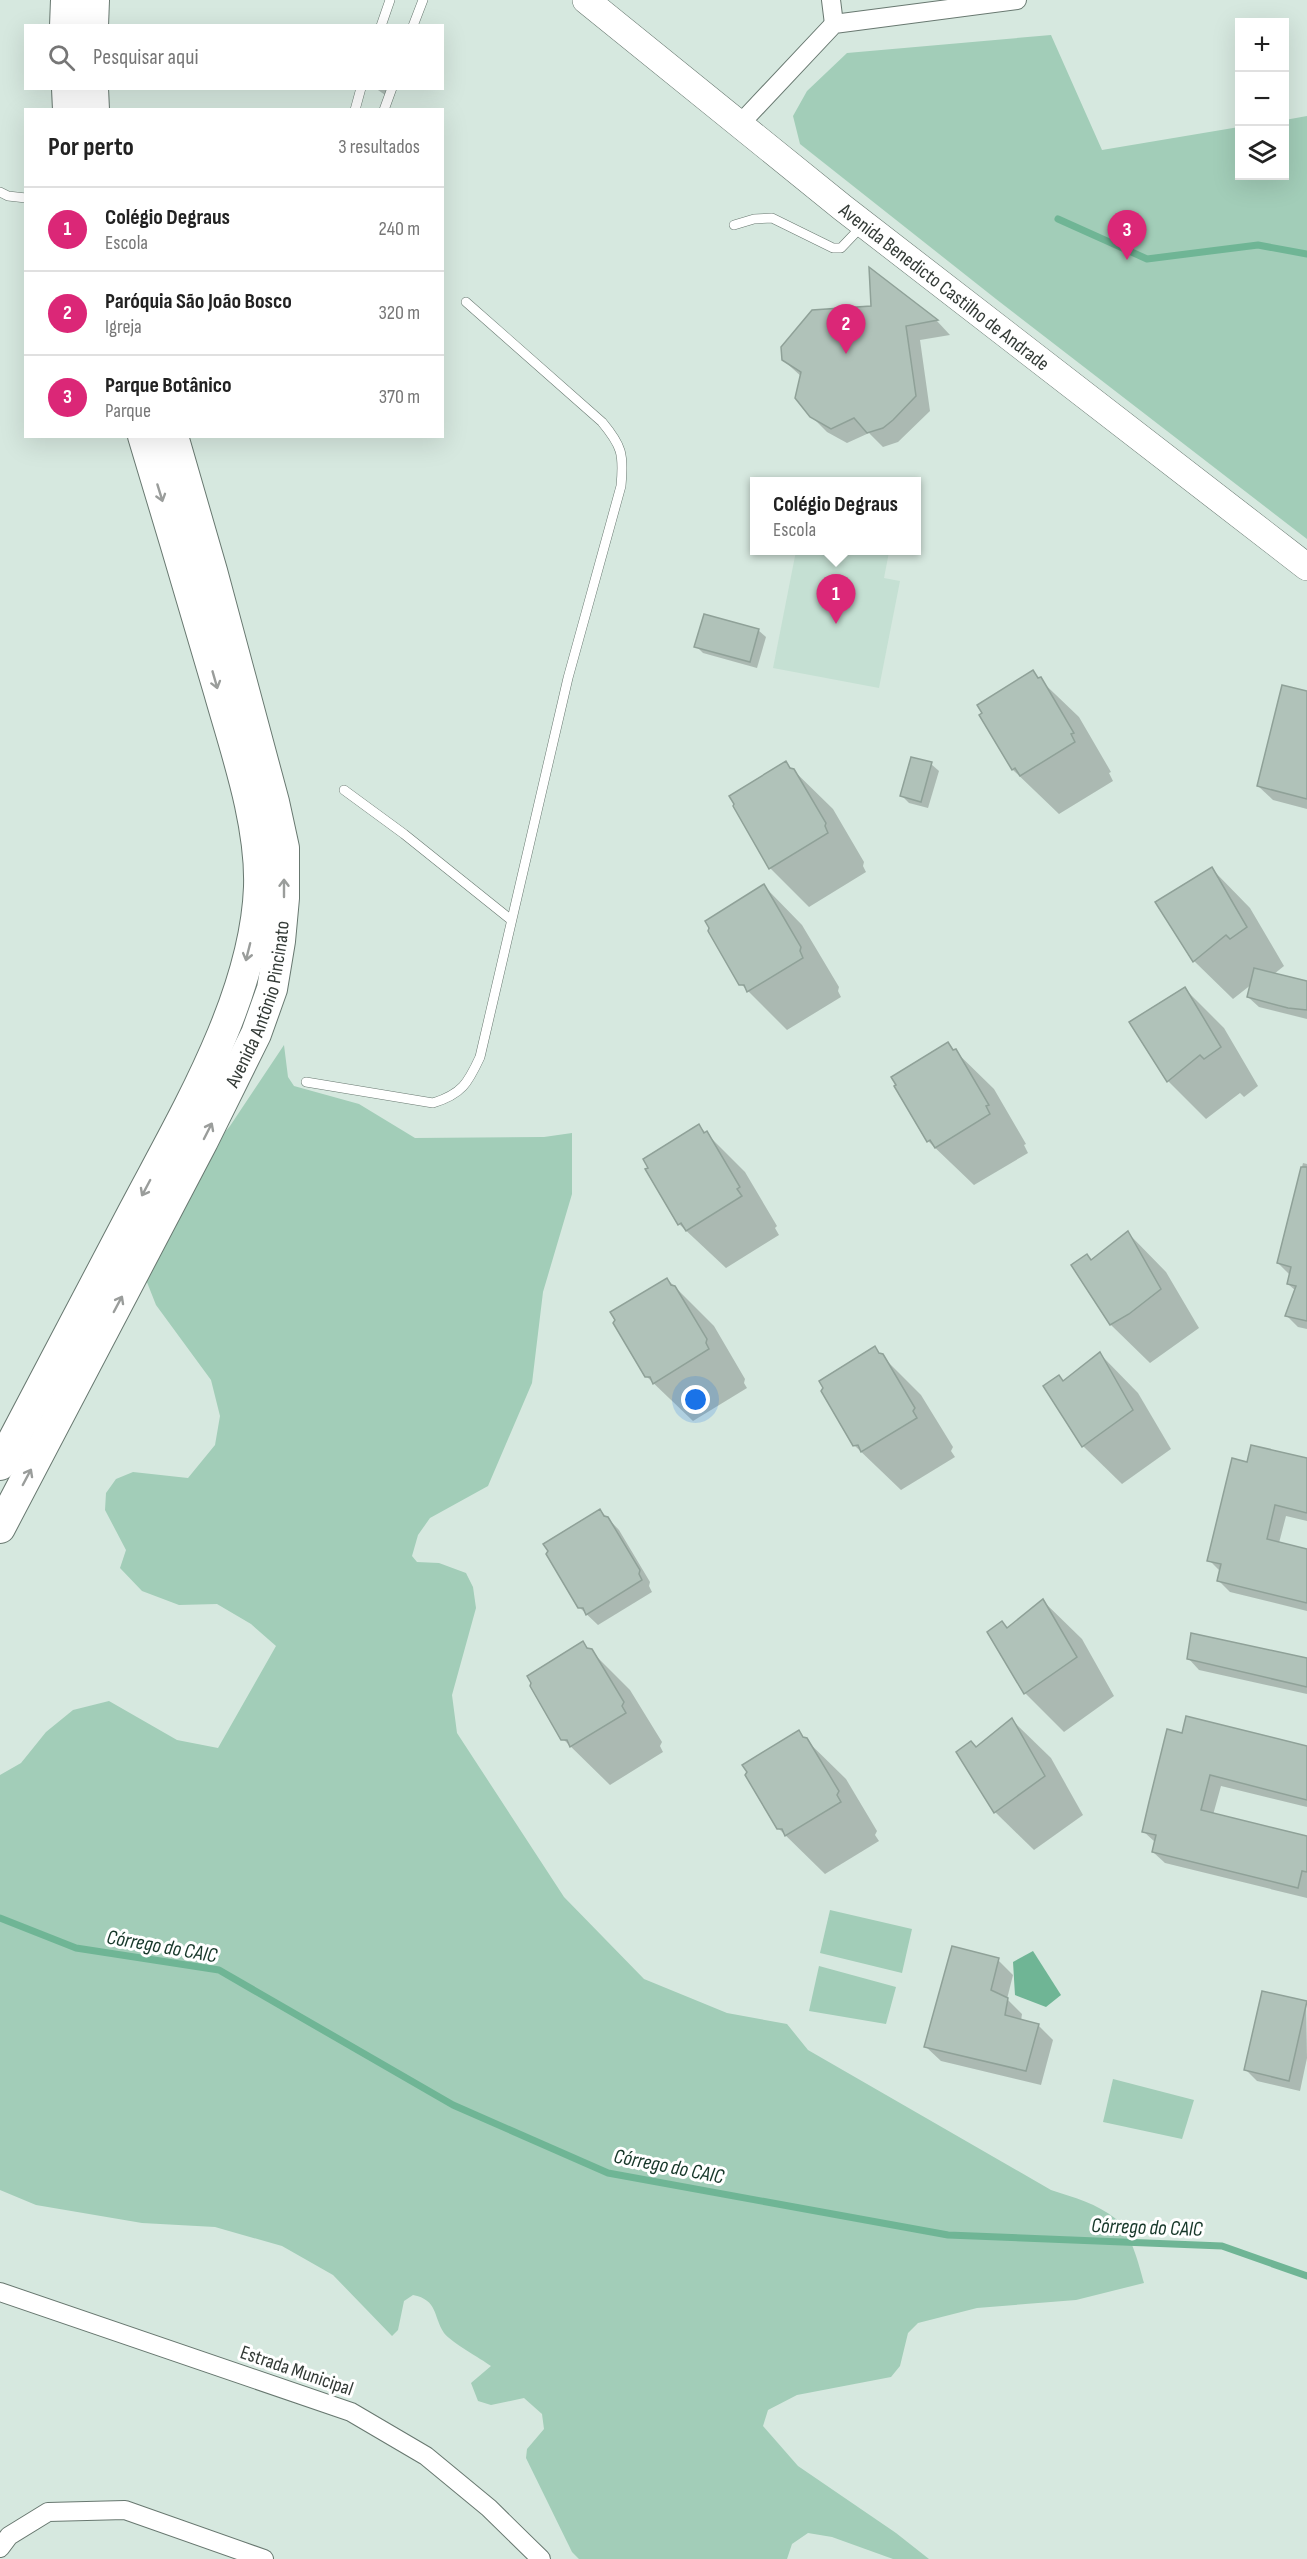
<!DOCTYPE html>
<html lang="pt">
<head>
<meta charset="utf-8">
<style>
  body { margin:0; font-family:"Sofia Sans Condensed",sans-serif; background:#f6f6f6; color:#222 }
  .controls { position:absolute; right:18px; top:18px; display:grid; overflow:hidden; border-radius:0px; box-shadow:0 6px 24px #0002 }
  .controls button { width:54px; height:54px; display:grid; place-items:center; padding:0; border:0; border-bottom:2px solid #e0e0e0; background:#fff; color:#222; font:30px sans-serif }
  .you { position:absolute; left:696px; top:1400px; width:21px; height:21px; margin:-15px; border:4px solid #fff; border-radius:50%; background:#1a73e8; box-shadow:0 0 0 9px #1a73e833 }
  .badge { display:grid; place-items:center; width:39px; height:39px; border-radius:50%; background:#db2777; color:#fff; font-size:20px; font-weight:700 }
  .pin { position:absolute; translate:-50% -50px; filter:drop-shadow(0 2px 3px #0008) }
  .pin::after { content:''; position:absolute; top:32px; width:21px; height:18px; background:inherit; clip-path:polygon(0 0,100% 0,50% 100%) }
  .popup { position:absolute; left:750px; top:477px; width:171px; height:78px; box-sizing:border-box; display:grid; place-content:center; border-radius:0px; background:#fff; filter:drop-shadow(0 2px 4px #0005); font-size:20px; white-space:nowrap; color:#767676 }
  .popup b { font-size:22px; color:#222 }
  .popup::after { content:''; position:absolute; left:50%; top:100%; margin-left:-12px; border:12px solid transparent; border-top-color:#fff }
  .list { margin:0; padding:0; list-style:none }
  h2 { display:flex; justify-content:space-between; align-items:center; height:78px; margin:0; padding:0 24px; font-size:26px }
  h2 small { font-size:20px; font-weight:400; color:#767676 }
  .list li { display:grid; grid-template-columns:39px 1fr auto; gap:18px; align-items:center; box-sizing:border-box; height:84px; padding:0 24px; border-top:2px solid #e0e0e0 }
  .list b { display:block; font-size:22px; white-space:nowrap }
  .list p { margin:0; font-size:20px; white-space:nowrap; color:#767676 }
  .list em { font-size:20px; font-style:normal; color:#767676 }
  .icon { flex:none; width:33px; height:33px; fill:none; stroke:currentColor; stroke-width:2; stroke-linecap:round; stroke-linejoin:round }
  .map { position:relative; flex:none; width:1307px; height:2559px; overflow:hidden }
  .search { position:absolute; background:#fff; box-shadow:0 6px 24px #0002; left:24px; top:24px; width:420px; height:66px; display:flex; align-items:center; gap:15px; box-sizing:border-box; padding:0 21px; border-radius:0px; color:#767676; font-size:22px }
  .panel { position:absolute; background:#fff; box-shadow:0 6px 24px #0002; left:24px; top:108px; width:420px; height:330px; border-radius:0px }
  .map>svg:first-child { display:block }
</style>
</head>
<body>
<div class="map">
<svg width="1307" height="2559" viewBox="0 0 1307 2559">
  <rect width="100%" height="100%" fill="#d6e8df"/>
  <path fill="#c5e0d3" d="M881,550L889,552L884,578L900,581L879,688L773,668L796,551Z"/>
  <g fill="#a2cdb8">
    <path d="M1051,35L1102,150L1239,127L1240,176H1284L1285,120L1307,116V539L996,299L800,144L793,116L807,91L847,53Z"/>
    <path d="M284,1045L288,1077L294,1086L359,1104L415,1138L544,1137L572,1133V1194L543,1292L532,1383L488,1486L430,1518L418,1535L412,1556L417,1562L439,1563L466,1573L473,1587L476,1608L452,1695L457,1733L564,1897L644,1979L727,2013L787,2024L808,2050L1051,2190C1073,2197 1098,2204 1116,2219C1131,2232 1139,2265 1144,2283L1076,2300L977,2308L918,2323L908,2333L900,2366L891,2377L797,2395L768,2410L763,2426L798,2466L896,2533L929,2559H893L832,2537L808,2533L792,2544L787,2559H579L572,2552L526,2458L527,2449L544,2429L542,2414L524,2398L491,2405L478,2401L471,2383L491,2366C480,2358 452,2343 444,2333C433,2316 438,2300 413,2295L404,2301L398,2330L392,2336L333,2275L282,2246L215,2227L142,2223L36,2205L0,2190V1775L21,1763L46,1732L73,1710L109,1701L177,1740L218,1748L276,1646L251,1624L217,1604L179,1605L142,1591L120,1568L126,1550L105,1510L106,1493L116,1479L133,1472L188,1478L215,1445L220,1416L211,1380L156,1305L139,1262L185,1178L230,1126Z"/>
    <path d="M830,1910L912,1929L902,1973L820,1953Z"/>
    <path d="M819,1966L896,1987L886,2024L809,2011Z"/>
    <path d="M1113,2079L1194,2100L1182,2139L1103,2122Z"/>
  </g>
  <path fill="#6fb595" d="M1033,1951L1061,1995L1046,2007L1015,1995L1013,1962Z"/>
  <g fill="#0003">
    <path d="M375,88H396L391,99Z"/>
    <path d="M870,270L937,321L950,335L920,340L930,411L898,442L883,447L869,433L847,443L827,432L811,416L802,377L783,360L872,307Z"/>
    <path d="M758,630L766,637L757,668L703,653L696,646Z"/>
    <path d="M1032,672L1079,717L1111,772L1109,773L1113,781L1059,814L1013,770L981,715Z"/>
    <path d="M1307,693V809L1273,800L1258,786Z"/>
    <path d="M786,763L833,809L864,862L863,866L866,872L809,907L770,868Z"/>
    <path d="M931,764L939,771L928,808L909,803L902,796Z"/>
    <path d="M1212,869L1250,908L1284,966L1274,974L1307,982V1019L1259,1007L1248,997L1252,984L1233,999L1194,961L1157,903Z"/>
    <path d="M764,886L802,925L839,987L838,991L841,997L787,1030L741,984Z"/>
    <path d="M1185,989L1224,1028L1258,1086L1244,1097L1240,1093L1206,1119L1168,1081Z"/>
    <path d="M948,1044L994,1089L1026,1144L1024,1145L1028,1153L974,1185L928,1141L896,1087Z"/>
    <path d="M699,1126L745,1172L777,1226L775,1228L779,1235L726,1268L679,1224Z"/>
    <path d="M1303,1163L1307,1164V1329L1298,1327L1287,1316L1296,1291L1288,1284L1289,1274L1278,1263Z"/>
    <path d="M1128,1233L1166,1272L1199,1328L1150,1363L1111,1325L1073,1265L1092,1261Z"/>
    <path d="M667,1279L714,1326L745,1379L744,1383L747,1388L693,1421L646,1376Z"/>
    <path d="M874,1348L921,1395L953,1447L951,1451L955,1457L901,1490L854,1445Z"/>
    <path d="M1100,1354L1138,1393L1171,1449L1122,1484L1083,1446L1064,1382Z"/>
    <path d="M1307,1460V1521L1286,1516L1279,1543L1307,1550V1611L1230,1592L1219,1581L1220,1571L1209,1560L1248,1464Z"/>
    <path d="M600,1510L619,1530L650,1582L649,1586L652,1592L598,1625L579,1607Z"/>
    <path d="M1043,1601L1082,1639L1114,1696L1064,1732L1025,1693L989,1633L1008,1629Z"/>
    <path d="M583,1643L630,1690L662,1742L660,1746L663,1752L610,1785L563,1739Z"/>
    <path d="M1188,1658L1307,1659V1694L1199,1670Z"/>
    <path d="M1012,1720L1051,1758L1083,1815L1034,1850L995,1812L976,1748Z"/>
    <path d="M798,1732L846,1779L877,1831L875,1835L879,1841L825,1874L778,1828Z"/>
    <path d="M1183,1735L1307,1747V1807L1221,1786L1213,1815L1307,1838V1898L1165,1863L1153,1852L1155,1842L1143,1831Z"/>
    <path d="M998,1960L1013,1975L1007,1999L1022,2014L1021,2021L1038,2025L1053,2040L1041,2085L941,2061L926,2047Z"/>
    <path d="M1306,2002L1307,2058L1300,2091L1257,2081L1246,2070Z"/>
  </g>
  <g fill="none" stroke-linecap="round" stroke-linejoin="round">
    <g stroke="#6fb595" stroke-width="7">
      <path d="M1058,219L1147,259L1258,245L1307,254"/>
      <path d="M0,1918L76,1948L219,1970L453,2105L608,2173L948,2235L1222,2246L1307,2276"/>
    </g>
  </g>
  <g fill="#b0c2b9" stroke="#8fa198" stroke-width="1.5">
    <path d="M869,267L938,320L906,326L916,396L893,420L883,428L867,433L854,418L831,429L810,417L795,398L801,372L782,360L781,347L812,310L871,306Z"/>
    <path d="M704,614L759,629L750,662L694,647Z"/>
    <path d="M1033,670L1038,678L1041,677L1074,733L1071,734L1075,742L1020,776L1015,768L1012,770L979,715L982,713L977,705Z"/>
    <path d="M1282,685L1307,691V799L1257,786Z"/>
    <path d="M911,757L932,762L921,802L900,796Z"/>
    <path d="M786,761L790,768L794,769L826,823L825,826L828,833L769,869L733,806L734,804L729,796Z"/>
    <path d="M1212,867L1247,927L1230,939L1226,935L1193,962L1155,902Z"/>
    <path d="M764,884L801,947L800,951L803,958L747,992L744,985H739L708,931L709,928L705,921Z"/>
    <path d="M1254,968L1307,981V1010L1288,1008L1247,997Z"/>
    <path d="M1185,987L1221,1047L1204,1059L1200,1055L1167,1082L1129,1022Z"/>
    <path d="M948,1042L953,1050L956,1049L989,1105L986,1106L990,1114L935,1148L930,1140L927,1142L894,1086L896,1085L891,1077Z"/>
    <path d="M699,1124L704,1133L707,1131L740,1187L737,1189L742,1196L686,1231L681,1223L678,1225L645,1169L648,1168L643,1159Z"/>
    <path d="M1301,1167H1307V1321L1285,1316L1296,1286L1287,1284L1291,1267L1277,1263Z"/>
    <path d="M1128,1231L1161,1289L1129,1314L1110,1325L1071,1265L1087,1254L1091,1260Z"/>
    <path d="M667,1278L671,1285L675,1286L707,1339L706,1343L709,1349L653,1384L650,1377H645L613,1323L615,1320L610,1312Z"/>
    <path d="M875,1346L879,1353L883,1354L915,1408L913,1411L917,1418L861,1452L858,1445L853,1446L821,1391L823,1388L819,1381Z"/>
    <path d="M1100,1352L1133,1410L1082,1447L1043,1386L1059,1375L1063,1381Z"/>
    <path d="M1251,1445L1307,1458V1513L1275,1505L1267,1539L1307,1549V1603L1217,1581L1221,1564L1207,1561L1232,1458L1247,1462Z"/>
    <path d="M600,1509L604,1516L608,1517L640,1570L639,1574L642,1580L586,1615L583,1608H578L546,1554L548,1551L543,1544Z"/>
    <path d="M1043,1599L1077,1657L1024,1694L987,1632L1002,1621L1007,1628Z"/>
    <path d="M1191,1633L1307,1658V1687L1187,1659Z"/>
    <path d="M583,1641L587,1648L592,1649L624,1702L622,1706L626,1713L570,1747L567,1740H561L530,1686L531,1683L527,1676Z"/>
    <path d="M1186,1716L1307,1746V1800L1210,1775L1201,1810L1307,1836V1872L1302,1871L1298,1888L1152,1852L1156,1835L1142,1832L1149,1802L1167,1729L1182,1733Z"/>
    <path d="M1012,1718L1045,1776L994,1813L956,1752L971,1741L976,1747Z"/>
    <path d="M799,1730L803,1737L807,1738L839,1791L837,1795L841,1802L785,1836L782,1829H777L745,1775L747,1772L742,1765Z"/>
    <path d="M952,1946L999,1958L991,1990L1008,1998L1005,2015L1039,2024L1026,2071L924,2047Z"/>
    <path d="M1262,1991L1307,2001L1289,2081L1244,2070Z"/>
  </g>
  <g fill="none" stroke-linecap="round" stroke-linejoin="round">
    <g stroke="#687870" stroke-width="10">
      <g id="lane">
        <path d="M381,26L390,0"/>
        <path d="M413,26L423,0"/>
        <path d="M355,110L361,88"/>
        <path d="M384,110L392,88"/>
        <path d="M0,192L8,196L26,198"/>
        <path d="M734,225L754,219L772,218L833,248H841L862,226"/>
        <path d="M344,790L404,834L510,919"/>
        <path d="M306,1082L433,1103C462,1094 468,1083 480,1057L568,678L621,486C624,454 622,446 602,422L466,302"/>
      </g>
    </g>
    <g stroke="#687870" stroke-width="20">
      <g id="street">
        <path d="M831,0L834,24"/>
        <path d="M739,125L834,24L1017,0"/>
        <path d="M0,2292L351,2412L426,2456L489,2508L541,2559"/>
        <path d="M0,2548L9,2536L48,2512L125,2510L264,2559"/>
      </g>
    </g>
    <g stroke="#687870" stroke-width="28">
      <g id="secondary">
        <path id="s1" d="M586,0L843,208L1307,567"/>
      </g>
    </g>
    <g stroke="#687870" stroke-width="32">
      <g id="primary">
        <path d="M65,26L66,0"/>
        <path d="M93,26L94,0"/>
        <path d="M67,88L68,110"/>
        <path d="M93,88L94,110"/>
        <path d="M0,1465C45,1380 89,1295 134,1210C184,1115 255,997 259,887C261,823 236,752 219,692C194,607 169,521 143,436"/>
        <path id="s2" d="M0,1528L203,1141L256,1034L272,989L280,941L284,898V848L274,802L212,571L173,436"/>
      </g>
    </g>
    <use href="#lane" stroke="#fff" stroke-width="9"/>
    <use href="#street" stroke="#fff" stroke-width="18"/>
    <use href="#secondary" stroke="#fff" stroke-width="27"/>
    <use href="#primary" stroke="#fff" stroke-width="30"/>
  </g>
  <defs><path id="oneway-shaft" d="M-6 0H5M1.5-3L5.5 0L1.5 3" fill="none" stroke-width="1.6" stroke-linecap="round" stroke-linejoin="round" transform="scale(1.5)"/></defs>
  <g stroke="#9a9d9b">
    <use href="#oneway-shaft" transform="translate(160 493) rotate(73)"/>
    <use href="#oneway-shaft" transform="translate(215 680) rotate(74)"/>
    <use href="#oneway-shaft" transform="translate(284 888) rotate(-90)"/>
    <use href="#oneway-shaft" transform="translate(248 952) rotate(104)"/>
    <use href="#oneway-shaft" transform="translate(208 1131) rotate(-63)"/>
    <use href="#oneway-shaft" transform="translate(146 1188) rotate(118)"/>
    <use href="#oneway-shaft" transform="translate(118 1304) rotate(-62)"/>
    <use href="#oneway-shaft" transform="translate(27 1477) rotate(-62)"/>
  </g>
  <g text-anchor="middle" stroke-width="6" stroke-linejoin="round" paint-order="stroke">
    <g font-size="20" fill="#343b37" stroke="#fff">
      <text dy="7" stroke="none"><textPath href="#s1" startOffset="459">Avenida Benedicto Castilho de Andrade</textPath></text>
      <text dy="7" stroke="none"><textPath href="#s2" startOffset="586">Avenida Antônio Pincinato</textPath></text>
      <text transform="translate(297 2370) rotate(19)" y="7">Estrada Municipal</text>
    </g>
    <g font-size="21" font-style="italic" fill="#163729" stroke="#fff">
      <text transform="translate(162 1946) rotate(10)" y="7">Córrego do CAIC</text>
      <text transform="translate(669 2166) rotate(11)" y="7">Córrego do CAIC</text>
      <text transform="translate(1147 2227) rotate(2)" y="7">Córrego do CAIC</text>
    </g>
  </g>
</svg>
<div class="controls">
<button>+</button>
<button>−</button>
<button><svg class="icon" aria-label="layers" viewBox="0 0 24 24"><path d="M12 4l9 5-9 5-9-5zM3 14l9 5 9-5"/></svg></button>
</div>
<div class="you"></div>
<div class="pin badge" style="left:836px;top:624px">1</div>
<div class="popup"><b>Colégio Degraus</b>Escola</div>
<div class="pin badge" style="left:846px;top:354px">2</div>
<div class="pin badge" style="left:1127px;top:260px">3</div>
<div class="search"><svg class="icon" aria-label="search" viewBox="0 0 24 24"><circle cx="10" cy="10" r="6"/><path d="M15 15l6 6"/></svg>Pesquisar aqui</div>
<section class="panel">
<h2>Por perto<small>3 resultados</small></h2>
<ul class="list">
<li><span class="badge">1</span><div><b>Colégio Degraus</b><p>Escola</p></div><em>240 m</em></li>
<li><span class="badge">2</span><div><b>Paróquia São João Bosco</b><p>Igreja</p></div><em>320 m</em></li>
<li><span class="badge">3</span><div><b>Parque Botânico</b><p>Parque</p></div><em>370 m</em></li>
</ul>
</section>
</div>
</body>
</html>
